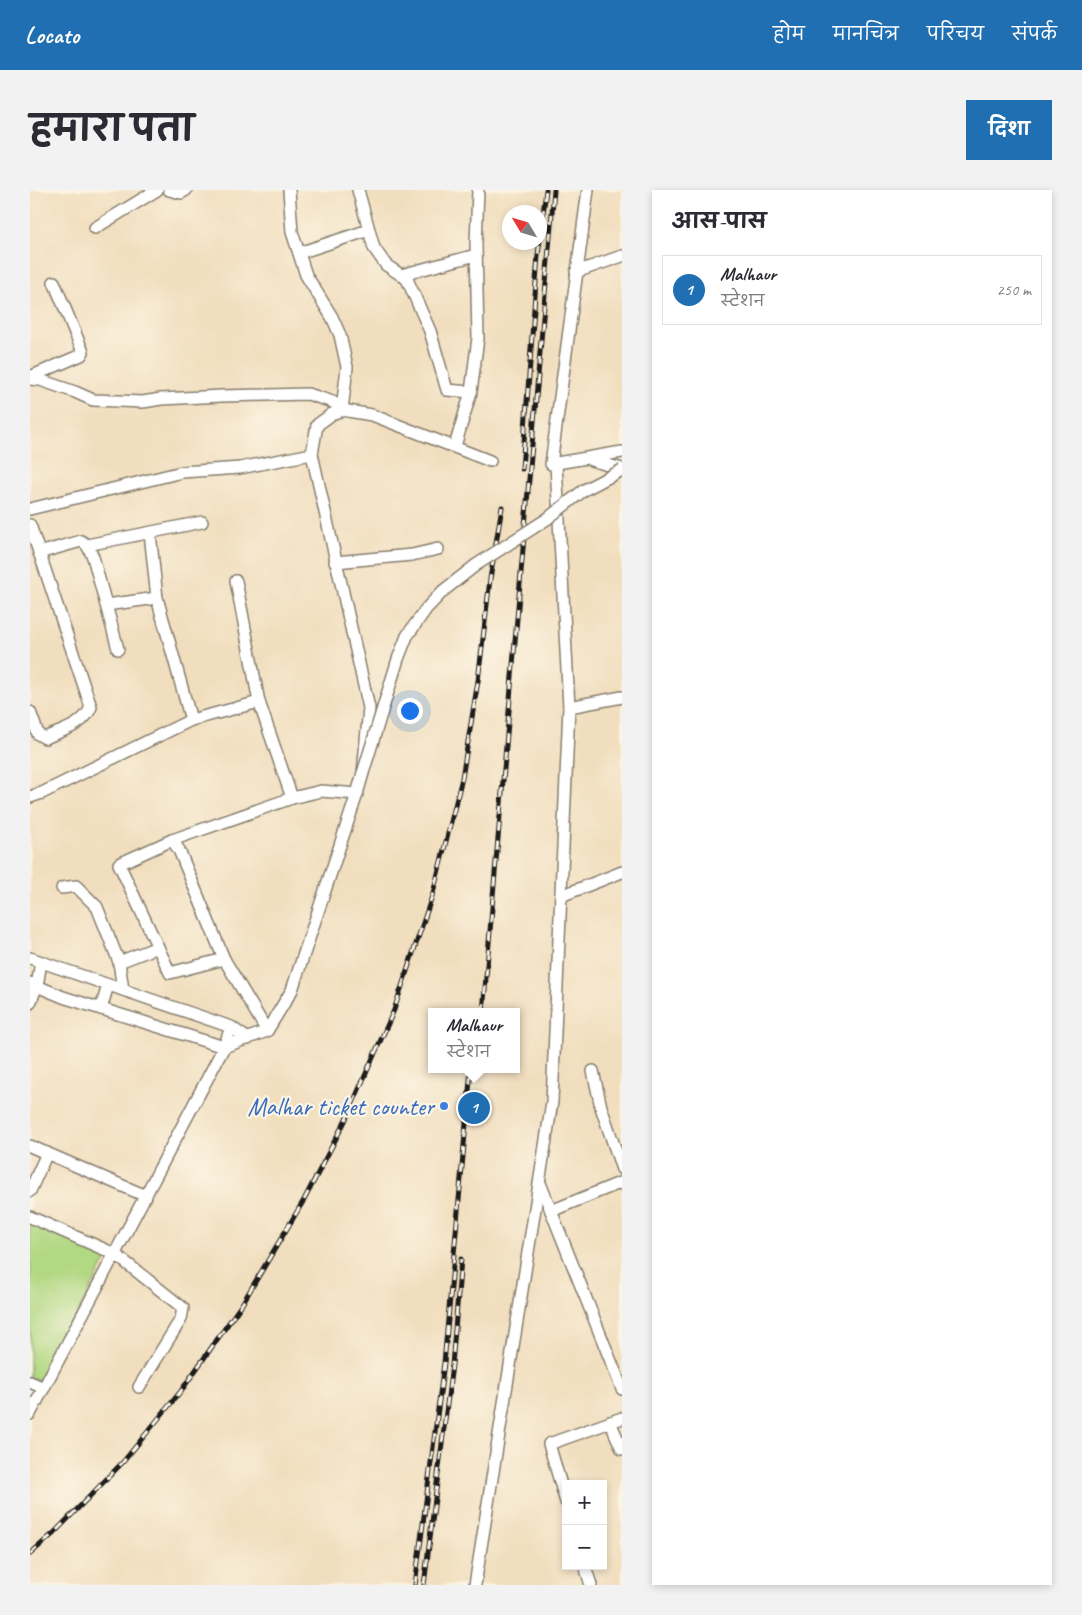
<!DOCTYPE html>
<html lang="hi">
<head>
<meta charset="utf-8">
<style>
  body { margin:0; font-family:Caveat,"Playpen Sans Deva",sans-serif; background:#f2f2f3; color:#2b2b33 }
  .controls { position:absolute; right:15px; bottom:15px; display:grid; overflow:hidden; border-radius:0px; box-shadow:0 2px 8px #0003 }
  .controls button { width:45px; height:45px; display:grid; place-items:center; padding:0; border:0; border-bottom:1px solid #e1e1e2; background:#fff; color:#2b2b33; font:25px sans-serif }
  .compass { position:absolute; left:472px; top:15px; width:45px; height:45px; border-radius:50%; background:#fff; box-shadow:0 2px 8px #0003; rotate:308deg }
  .you { position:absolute; left:379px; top:520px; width:18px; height:18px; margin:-12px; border:4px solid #fff; border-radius:50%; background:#1a73e8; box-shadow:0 0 0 8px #1a73e833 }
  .badge { display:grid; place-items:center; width:32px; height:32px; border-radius:50%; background:#1f6fb2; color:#fff; font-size:16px; font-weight:700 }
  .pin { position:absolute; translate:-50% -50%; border:2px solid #fff; box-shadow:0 1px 5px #0006 }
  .popup { position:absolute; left:398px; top:818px; width:92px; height:65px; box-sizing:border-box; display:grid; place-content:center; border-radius:0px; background:#fff; filter:drop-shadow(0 1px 4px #0005); font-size:16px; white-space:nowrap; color:#7c7c81 }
  .popup b { font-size:19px; color:#2b2b33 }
  .popup::after { content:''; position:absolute; left:50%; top:100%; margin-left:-10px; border:10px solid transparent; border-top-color:#fff }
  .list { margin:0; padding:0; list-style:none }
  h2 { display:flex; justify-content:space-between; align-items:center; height:65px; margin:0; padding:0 20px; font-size:21px }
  h2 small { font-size:16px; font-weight:400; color:#7c7c81 }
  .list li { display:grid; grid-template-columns:32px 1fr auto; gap:15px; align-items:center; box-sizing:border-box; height:70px; margin:0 10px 10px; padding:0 10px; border:1px solid #e1e1e2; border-radius:0px }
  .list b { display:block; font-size:19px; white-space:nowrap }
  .list p { margin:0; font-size:16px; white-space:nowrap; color:#7c7c81 }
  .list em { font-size:16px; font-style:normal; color:#7c7c81 }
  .map { position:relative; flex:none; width:592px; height:1395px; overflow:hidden; border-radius:0px }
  header { display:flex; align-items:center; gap:30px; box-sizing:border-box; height:70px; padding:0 25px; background:#1f6fb2; color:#fff }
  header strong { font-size:24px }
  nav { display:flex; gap:28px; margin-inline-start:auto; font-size:18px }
  .intro { display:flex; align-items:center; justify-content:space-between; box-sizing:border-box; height:120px; padding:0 30px }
  h1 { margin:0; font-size:35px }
  .button { padding:12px 22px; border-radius:0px; background:#1f6fb2; color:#fff; font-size:18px; font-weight:700 }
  main { display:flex; gap:30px; padding:0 30px }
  aside { flex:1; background:#fff; border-radius:0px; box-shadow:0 2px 8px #0003 }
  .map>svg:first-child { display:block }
</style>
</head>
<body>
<header>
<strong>Locato</strong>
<nav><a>होम</a><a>मानचित्र</a><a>परिचय</a><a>संपर्क</a></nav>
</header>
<div class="intro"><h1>हमारा पता</h1><a class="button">दिशा</a></div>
<main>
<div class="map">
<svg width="592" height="1395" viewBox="0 0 592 1395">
  <rect width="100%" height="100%" fill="#fcf5e5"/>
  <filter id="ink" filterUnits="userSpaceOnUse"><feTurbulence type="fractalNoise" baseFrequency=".02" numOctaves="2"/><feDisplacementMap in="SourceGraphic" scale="10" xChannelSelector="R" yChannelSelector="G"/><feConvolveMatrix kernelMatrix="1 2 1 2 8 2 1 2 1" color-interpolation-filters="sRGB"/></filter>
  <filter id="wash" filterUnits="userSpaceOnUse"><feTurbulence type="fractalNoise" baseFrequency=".0096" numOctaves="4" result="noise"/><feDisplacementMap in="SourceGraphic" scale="20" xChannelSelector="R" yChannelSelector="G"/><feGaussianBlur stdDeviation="1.12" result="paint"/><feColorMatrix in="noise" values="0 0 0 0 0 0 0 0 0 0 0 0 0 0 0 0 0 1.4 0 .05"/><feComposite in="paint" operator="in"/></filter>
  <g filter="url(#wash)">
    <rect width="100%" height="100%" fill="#f1debe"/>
    <path fill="#b1d882" stroke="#667a4f" d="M0,1032L78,1066L11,1192L0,1187Z"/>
  </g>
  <g filter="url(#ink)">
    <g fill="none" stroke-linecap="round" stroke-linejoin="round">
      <g stroke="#867d6d" stroke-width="14">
        <g id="minor">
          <path d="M139,0L151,3L156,0"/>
          <path d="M259,0L262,42L276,85L302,127L310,145L317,177L312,220"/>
          <path d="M328,0L344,58L356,75L377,89L400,141L417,200L441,202"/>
          <path d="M558,0L521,274L592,262"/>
          <path d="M65,38L127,0"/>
          <path d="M269,63L339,40"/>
          <path d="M546,82L592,66"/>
          <path d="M371,85L446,65"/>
          <path d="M0,187L51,165L53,162L24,92"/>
          <path d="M0,189L10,190L45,202L63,210L113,212L131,209L192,206L278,204L303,212L312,220"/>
          <path d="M425,256L441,202L448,148L446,54L448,0"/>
          <path d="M561,270L592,279"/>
          <path d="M0,319L152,282L210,278L282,264"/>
          <path d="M0,335L61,517C53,536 33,540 15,548L8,544L0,522"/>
          <path d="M120,343L127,408L161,530"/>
          <path d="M57,355L172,332"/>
          <path d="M9,363L51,351L57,355L63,367L88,459"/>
          <path d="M305,372L382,365L408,359"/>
          <path d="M206,391L229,512L262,608"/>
          <path d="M76,415L127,408"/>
          <path d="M539,517L592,507"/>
          <path d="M0,607L12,603L161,530L229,512"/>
          <path d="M142,650L149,660L194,769L237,841"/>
          <path d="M32,698L46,696L67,717L89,772L93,800"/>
          <path d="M531,706L592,682"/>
          <path d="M0,768L201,837L218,849"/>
          <path d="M194,769L140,783L89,674L142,650L262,608L291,601L327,604"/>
          <path d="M89,772L128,757"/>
          <path d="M0,793L33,807L194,857L237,841L262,800L327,604L333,583L339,518L282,264L287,235L302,224L312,220L342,225L460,271"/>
          <path d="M0,813L7,796L11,772"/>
          <path d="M71,819L78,795"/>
          <path d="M563,881L571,917L592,979"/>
          <path d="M0,956L116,1006"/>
          <path d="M510,993L592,1199"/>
          <path d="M0,1001L17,963"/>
          <path d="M521,1021L592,992"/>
          <path d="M0,1027L85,1064L153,1118L151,1129L109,1197"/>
          <path d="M0,1192L14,1198"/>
          <path d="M0,1224L194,857L201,837"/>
          <path d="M580,1232L592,1259"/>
          <path d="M536,1312L519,1254L592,1228"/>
          <path d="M555,1376L561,1395"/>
          <path d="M445,1395L522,912L539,517L526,274"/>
        </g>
      </g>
      <use href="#minor" stroke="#fff" stroke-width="11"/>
      <g stroke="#1c1c1c" stroke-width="5">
        <g id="rail">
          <path d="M492,279L508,65L516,0"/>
          <path d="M453,822L524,0"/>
          <path d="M0,1364L24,1343L93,1272L151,1201L212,1114L274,1010L315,931L364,820L403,703L432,588L448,491L460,389L472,317"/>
          <path d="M385,1395L414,1173L441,879"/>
          <path d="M394,1395L422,1175L431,1069"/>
        </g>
      </g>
      <use href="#rail" stroke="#fcf5e5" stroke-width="3" stroke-dasharray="9" stroke-linecap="butt"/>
      <g stroke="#867d6d" stroke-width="14" stroke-linecap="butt">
        <path id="minor-bridge" d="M333,583L368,469L377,446L396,419L413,401L446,375L517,329L554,300L592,280"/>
      </g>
      <use href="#minor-bridge" stroke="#fff" stroke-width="11"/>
    </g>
  </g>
  <circle fill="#3f7fe0" stroke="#fcf5e5" stroke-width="2" cx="414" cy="916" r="5"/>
  <g text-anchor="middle" stroke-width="4.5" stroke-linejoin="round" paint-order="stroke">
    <g font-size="25" fill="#366cbe" stroke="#fcf5e5" text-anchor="end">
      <text x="404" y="925">Malhar ticket counter</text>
    </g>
  </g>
</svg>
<div class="controls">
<button>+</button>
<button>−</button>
</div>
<svg class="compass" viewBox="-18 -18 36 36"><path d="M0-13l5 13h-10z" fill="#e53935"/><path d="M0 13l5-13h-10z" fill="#7c7c81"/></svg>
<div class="you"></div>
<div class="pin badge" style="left:444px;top:918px">1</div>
<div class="popup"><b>Malhaur</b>स्टेशन</div>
</div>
<aside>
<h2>आस-पास<small></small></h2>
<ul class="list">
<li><span class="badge">1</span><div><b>Malhaur</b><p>स्टेशन</p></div><em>250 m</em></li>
</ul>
</aside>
</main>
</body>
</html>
